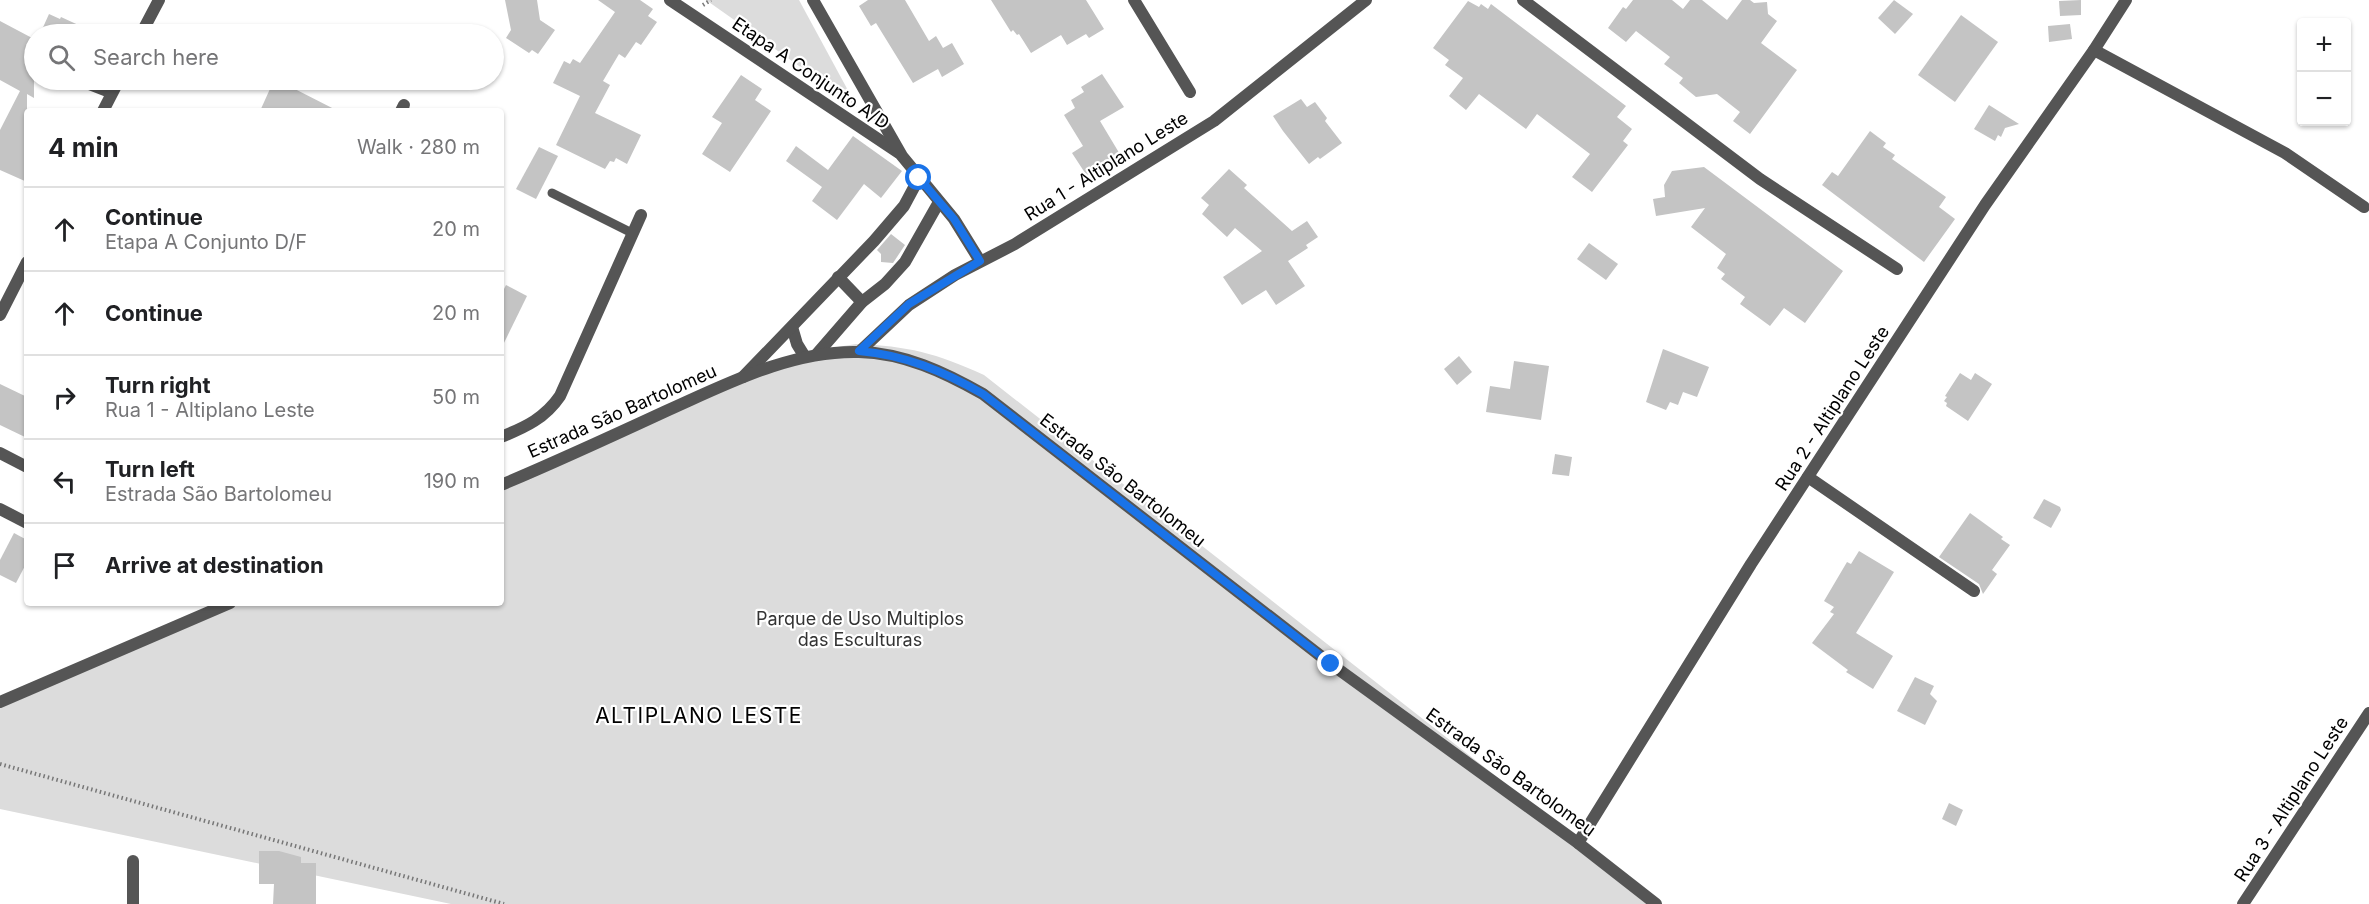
<!DOCTYPE html>
<html lang="en">
<head>
<meta charset="utf-8">
<style>
  :root { --surface:#fff; --page:#f6f6f6; --text:#202124; --muted:#757577; --line:#e0e0e0 }
  body { margin:0; font-family:Inter,sans-serif; background:var(--page); color:var(--text) }
  .controls { position:absolute; right:18px; top:18px; display:grid; overflow:hidden; border-radius:6px; box-shadow:0 2px 4px #0004 }
  .controls button { width:54px; height:54px; display:grid; place-items:center; padding:0; border:0; border-bottom:2px solid var(--line); background:var(--surface); color:var(--text); font:30px sans-serif }
  .stop { position:absolute; width:18px; height:18px; margin:-14px; border:4px solid #1a73e8; border-radius:50%; background:#fff }
  .stop.end { background:#1a73e8; border-color:#fff; box-shadow:0 2px 6px #0008 }
  .list { margin:0; padding:0; list-style:none }
  h2 { display:flex; justify-content:space-between; align-items:center; height:78px; margin:0; padding:0 24px; font-size:26px }
  h2 small { font-size:20px; font-weight:400; color:var(--muted) }
  .list li { display:grid; grid-template-columns:39px 1fr auto; gap:18px; align-items:center; box-sizing:border-box; height:84px; padding:0 24px; border-top:2px solid var(--line) }
  .list b { display:block; font-size:22px; white-space:nowrap }
  .list p { margin:0; font-size:20px; white-space:nowrap; color:var(--muted) }
  .list em { font-size:20px; font-style:normal; color:var(--muted) }
  .icon { flex:none; width:33px; height:33px; fill:none; stroke:currentColor; stroke-width:2; stroke-linecap:round; stroke-linejoin:round }
  .map { position:relative; flex:none; width:2369px; height:904px; overflow:hidden }
  .search { position:absolute; background:var(--surface); box-shadow:0 2px 4px #0004; left:24px; top:24px; width:480px; height:66px; display:flex; align-items:center; gap:15px; box-sizing:border-box; padding:0 21px; border-radius:33px; color:var(--muted); font-size:22px }
  .panel { position:absolute; background:var(--surface); box-shadow:0 2px 4px #0004; left:24px; top:108px; width:480px; height:498px; border-radius:6px }
  .map>svg:first-child { display:block }
</style>
</head>
<body>
<div class="map">
<svg width="2369" height="904" viewBox="0 0 2369 904">
  <rect width="100%" height="100%" fill="#fff"/>
  <g fill="#dcdcdc">
    <polygon points="706,0 799,0 857,107"/>
    <path d="M856 344C908 346 936 353 984 375L1659 904H451L0 809V699L222 603H501V482L800 353Z"/>
  </g>
  <g fill="#c4c4c4">
    <polygon points="505,0 537,0 540,20 555,30 538,54 532,50 529,53 506,38 511,30"/>
    <polygon points="598,0 640,0 653,9 648,16 657,22 641,45 636,42 625,58 619,54 603,81 610,85 595,113 641,135 627,164 616,158 614,162 610,161 605,169 556,145 580,96 553,83 564,61 570,64 573,59 580,63 615,12"/>
    <polygon points="868,0 905,0 929,41 936,36 943,48 952,43 964,64 942,77 938,69 913,83 876,23 871,26 859,6"/>
    <polygon points="991,0 1086,0 1104,29 1089,38 1086,34 1067,45 1061,35 1031,53 1019,34 1017,35 1013,30 1011,32"/>
    <polygon points="1633,0 1672,0 1683,9 1690,0 1702,0 1727,20 1742,0 1750,0 1754,3 1767,2 1768,14 1777,21 1761,43 1797,70 1750,134 1733,121 1740,112 1717,94 1696,97 1679,83 1683,78 1664,64 1670,57 1649,41 1636,31 1626,42 1608,28 1623,7 1626,9"/>
    <polygon points="1894,0 1913,14 1895,34 1878,18"/>
    <polygon points="2081,0 2081,15 2060,16 2059,1"/>
    <polygon points="1468,1 1479,7 1481,4 1488,9 1491,4 1626,106 1617,117 1632,129 1623,141 1628,145 1592,192 1572,177 1590,154 1537,114 1526,129 1479,94 1466,110 1449,96 1463,78 1445,65 1449,60 1433,48"/>
    <polygon points="49,14 60,19 61,17 98,34 40,34"/>
    <polygon points="1961,15 1998,42 1955,102 1918,75"/>
    <polygon points="0,21 34,39 34,98 27,94 27,182 0,170 0,130 20,91 0,80"/>
    <polygon points="2070,24 2072,39 2049,42 2048,26"/>
    <polygon points="1102,74 1124,107 1100,121 1121,156 1087,176 1072,153 1083,146 1064,115 1075,108 1071,100 1084,92 1081,87"/>
    <polygon points="741,75 762,89 755,100 771,111 730,172 702,154 722,123 712,117"/>
    <polygon points="274,80 288,87 289,86 338,111 260,111"/>
    <polygon points="1301,99 1307,107 1315,102 1327,118 1325,121 1342,143 1320,159 1318,157 1309,164 1283,131 1273,116"/>
    <polygon points="1989,105 2019,124 2005,128 2001,137 1998,135 1995,141 1974,129"/>
    <polygon points="1870,131 1886,143 1883,147 1895,155 1892,159 1946,197 1939,207 1955,219 1924,262 1822,185 1832,172 1838,176"/>
    <polygon points="853,136 902,171 881,198 864,184 837,220 812,201 822,187 786,161 796,146 828,170"/>
    <polygon points="539,147 558,156 536,199 516,189"/>
    <polygon points="1704,167 1843,271 1805,323 1784,308 1770,326 1740,304 1745,297 1721,279 1725,274 1717,268 1726,254 1691,227 1705,208 1656,216 1653,199 1665,197 1664,185 1672,171"/>
    <polygon points="1229,169 1247,185 1244,188 1292,231 1307,221 1318,237 1306,245 1308,248 1288,261 1305,286 1276,305 1266,290 1242,305 1223,277 1262,251 1235,228 1227,237 1202,214 1209,205 1201,198"/>
    <polygon points="891,234 905,245 893,263 881,262 881,254 877,250"/>
    <polygon points="1589,243 1618,264 1606,280 1577,259"/>
    <polygon points="506,285 527,296 501,349 501,295"/>
    <polygon points="1663,349 1709,367 1697,397 1683,392 1678,405 1670,402 1666,410 1646,402"/>
    <polygon points="1459,356 1472,372 1457,385 1444,369"/>
    <polygon points="1514,361 1549,366 1541,420 1486,412 1490,386 1510,389"/>
    <polygon points="1960,373 1971,380 1975,373 1992,384 1968,421 1946,406 1947,403 1944,401 1947,397 1945,396"/>
    <polygon points="0,384 27,397 27,438 0,425"/>
    <polygon points="1555,454 1572,457 1569,476 1552,474"/>
    <polygon points="2044,499 2060,507 2061,510 2051,528 2033,518"/>
    <polygon points="1970,513 2003,537 2001,539 2010,545 1992,570 1997,574 1983,594 1979,584 1939,557"/>
    <polygon points="14,533 27,540 27,562 16,583 0,575 0,560"/>
    <polygon points="1859,551 1894,572 1856,633 1893,656 1873,689 1846,672 1848,670 1812,643 1834,614 1830,612 1834,607 1824,601 1847,562 1851,564"/>
    <polygon points="1915,677 1934,686 1930,694 1937,701 1925,725 1897,711"/>
    <polygon points="1949,803 1963,810 1956,826 1942,819"/>
    <polygon points="259,851 279,851 301,857 301,863 316,863 316,904 273,904 274,884 259,884"/>
  </g>
  <g fill="none" stroke-linecap="round" stroke-linejoin="round">
    <g stroke="#777" stroke-width="4" stroke-dasharray="1.5 3" stroke-linecap="butt">
      <polyline points="703,5 711,0"/>
      <polyline points="0,764 504,904"/>
    </g>
    <g stroke="#555" stroke-width="9">
      <polyline points="75,80 111,94"/>
      <polyline points="552,193 632,233"/>
    </g>
    <g stroke="#555" stroke-width="12">
      <polyline points="670,0 899,153"/>
      <polyline points="813,0 902,156 954,219 980,261"/>
      <polyline points="1134,0 1190,92"/>
      <polyline points="1523,0 1760,179 1897,269"/>
      <polyline points="141,34 159,0"/>
      <polyline points="2094,50 2285,153 2364,207"/>
      <polyline points="103,111 119,80"/>
      <polyline points="401,111 404,105"/>
      <polyline points="838,277 862,302"/>
      <polyline points="0,315 27,262"/>
      <polyline points="792,327 797,344 805,357"/>
      <polyline points="859,352 909,305 955,275 1015,244 1214,121 1366,0"/>
      <polyline points="816,355 862,302 885,284 905,262 939,202"/>
      <polyline points="743,377 874,241 904,206 919,178"/>
      <path d="M501 437C526 427 545 418 560 396L641 215"/>
      <polyline points="0,453 27,467"/>
      <polyline points="1808,477 1974,591"/>
      <polyline points="0,509 27,523"/>
      <polyline points="1578,843 1751,564 1985,205 2094,50 2126,0"/>
      <polyline points="133,861 133,904"/>
      <polyline points="2243,904 2369,713"/>
    </g>
    <g stroke="#555" stroke-width="12">
      <path d="M501 485C556 462 610 437 664 412 725 385 790 350 859 352 904 353 944 372 983 394L1331 664 1578 843 1656 904"/>
      <polyline points="0,702 230,603"/>
    </g>
  </g>
  <g fill="none" stroke-linecap="round" stroke-linejoin="round">
    <path stroke="#1a73e8" stroke-width="8" d="M919 178 954 219 980 261 909 304 859 351C905 355 943 371 983 394L1331 664"/>
  </g>
  <g text-anchor="middle" dominant-baseline="central" stroke-width="4.5" stroke-linejoin="round" paint-order="stroke">
    <g font-size="18" fill="#000" stroke="#fff">
      <text transform="translate(811 73) rotate(34)">Etapa A Conjunto A/D</text>
      <text transform="translate(1106 166) rotate(-32)">Rua 1 - Altiplano Leste</text>
      <text transform="translate(1832 408) rotate(-57)">Rua 2 - Altiplano Leste</text>
      <text transform="translate(622 411) rotate(-24)">Estrada São Bartolomeu</text>
      <text transform="translate(1123 480) rotate(38)">Estrada São Bartolomeu</text>
      <text transform="translate(1511 772) rotate(36)">Estrada São Bartolomeu</text>
      <text transform="translate(2291 799) rotate(-57)">Rua 3 - Altiplano Leste</text>
    </g>
    <g font-size="18" fill="#333" stroke="#fff">
      <text x="860" y="618">Parque de Uso Multiplos<tspan x="860" dy="21">das Esculturas</tspan></text>
    </g>
    <g font-size="21" letter-spacing="1.5" fill="#000" stroke="#fff">
      <text x="699" y="715">ALTIPLANO LESTE</text>
    </g>
  </g>
</svg>
<div class="controls">
<button>+</button>
<button>−</button>
</div>
<div class="stop" style="left:919px;top:178px"></div>
<div class="stop end" style="left:1331px;top:664px"></div>
<div class="search"><svg class="icon" aria-label="search" viewBox="0 0 24 24"><circle cx="10" cy="10" r="6"/><path d="M15 15l6 6"/></svg>Search here</div>
<section class="panel">
<h2>4 min<small>Walk · 280 m</small></h2>
<ul class="list">
<li><svg class="icon" aria-label="ahead" viewBox="0 0 24 24"><path d="M12 20V5M6 11l6-6 6 6"/></svg><div><b>Continue</b><p>Etapa A Conjunto D/F</p></div><em>20 m</em></li>
<li><svg class="icon" aria-label="ahead" viewBox="0 0 24 24"><path d="M12 20V5M6 11l6-6 6 6"/></svg><div><b>Continue</b></div><em>20 m</em></li>
<li><svg class="icon" aria-label="right" viewBox="0 0 24 24"><path d="M7 20v-9h11M14 6l5 5-5 5"/></svg><div><b>Turn right</b><p>Rua 1 - Altiplano Leste</p></div><em>50 m</em></li>
<li><svg class="icon" aria-label="left" viewBox="0 0 24 24"><path d="M17 20v-9H6M10 6l-5 5 5 5"/></svg><div><b>Turn left</b><p>Estrada São Bartolomeu</p></div><em>190 m</em></li>
<li><svg class="icon" aria-label="arrive" viewBox="0 0 24 24"><path d="M6 21V4h12l-3 4 3 4H6"/></svg><div><b>Arrive at destination</b></div></li>
</ul>
</section>
</div>
</body>
</html>
